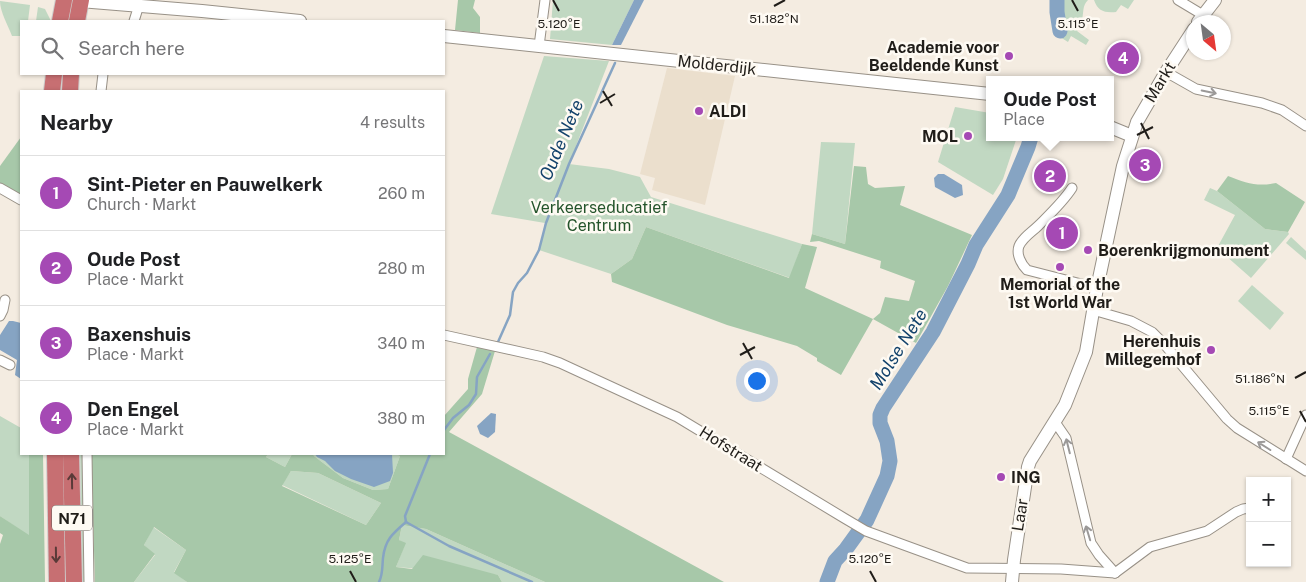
<!DOCTYPE html>
<html lang="en">
<head>
<meta charset="utf-8">
<style>
  :root { --surface:#fff; --page:#f6f6f6; --text:#202124; --muted:#757577; --line:#e0e0e0; --accent:#a549b4 }
  body { margin:0; font-family:"Public Sans",sans-serif; background:var(--page); color:var(--text) }
  .controls { position:absolute; right:15px; bottom:15px; display:grid; overflow:hidden; border-radius:0px; box-shadow:0 1px 4px #0004 }
  .controls button { width:45px; height:45px; display:grid; place-items:center; padding:0; border:0; border-bottom:1px solid var(--line); background:var(--surface); color:var(--text); font:25px sans-serif }
  .compass { position:absolute; left:1186px; top:15px; width:45px; height:45px; border-radius:50%; background:var(--surface); box-shadow:0 1px 4px #0004; rotate:151deg }
  .you { position:absolute; left:756px; top:380px; width:18px; height:18px; margin:-12px; border:4px solid #fff; border-radius:50%; background:#1a73e8; box-shadow:0 0 0 8px #1a73e833 }
  .badge { display:grid; place-items:center; width:32px; height:32px; border-radius:50%; background:var(--accent); color:#fff; font-size:16px; font-weight:700 }
  .pin { position:absolute; translate:-50% -50%; border:2px solid #fff; box-shadow:0 1px 5px #0006 }
  .popup { position:absolute; left:986px; top:76px; width:128px; height:65px; box-sizing:border-box; display:grid; place-content:center; border-radius:0px; background:var(--surface); filter:drop-shadow(0 1px 4px #0005); font-size:16px; white-space:nowrap; color:var(--muted) }
  .popup b { font-size:19px; color:var(--text) }
  .popup::after { content:''; position:absolute; left:50%; top:100%; margin-left:-10px; border:10px solid transparent; border-top-color:var(--surface) }
  .list { margin:0; padding:0; list-style:none }
  h2 { display:flex; justify-content:space-between; align-items:center; height:65px; margin:0; padding:0 20px; font-size:21px }
  h2 small { font-size:16px; font-weight:400; color:var(--muted) }
  .list li { display:grid; grid-template-columns:32px 1fr auto; gap:15px; align-items:center; box-sizing:border-box; height:75px; padding:0 20px; border-top:1px solid var(--line) }
  .list b { display:block; font-size:19px; white-space:nowrap }
  .list p { margin:0; font-size:16px; white-space:nowrap; color:var(--muted) }
  .list em { font-size:16px; font-style:normal; color:var(--muted) }
  .icon { flex:none; width:28px; height:28px; fill:none; stroke:currentColor; stroke-width:2; stroke-linecap:round; stroke-linejoin:round }
  .map { position:relative; flex:none; width:1306px; height:582px; overflow:hidden }
  .search { position:absolute; background:var(--surface); box-shadow:0 1px 4px #0004; left:20px; top:20px; width:425px; height:55px; display:flex; align-items:center; gap:12px; box-sizing:border-box; padding:0 18px; border-radius:0px; color:var(--muted); font-size:19px }
  .panel { position:absolute; background:var(--surface); box-shadow:0 1px 4px #0004; left:20px; top:90px; width:425px; height:365px; border-radius:0px }
  .map>svg:first-child { display:block }
</style>
</head>
<body>
<div class="map">
<svg width="1306" height="582" viewBox="0 0 1306 582">
  <rect width="100%" height="100%" fill="#f4ece1"/>
  <polygon fill="#ebdfcd" points="667,68 735,76 705,205 652,190 655,178 640,174"/>
  <g fill="#c1d8c2">
    <polygon points="553,0 634,0 612,45 550,39"/>
    <path d="M1060 0H1088C1082 6 1084 12 1082 20 1081 24 1079 27 1077 31L1089 40 1086 45 1071 36 1068 42 1060 37C1063 25 1059 13 1060 0Z"/>
    <path d="M1094 0H1134L1128 9 1121 5 1116 12C1104 13 1098 11 1094 0Z"/>
    <path d="M0 1 30 5 28 21H21V36H12C8 25 0 12 0 1Z"/>
    <polygon points="38,7 45,9 51,21 36,21"/>
    <polygon points="544,56 609,61 569,164 609,169 640,177 651,197 802,244 790,278 646,227 632,259 611,274 539,250 545,223 491,214"/>
    <polygon points="955,107 990,113 990,137 1017,137 1003,179 993,195 938,162"/>
    <polygon points="821,142 855,143 845,244 812,234"/>
    <polygon points="1210,188 1217,191 1265,229 1288,232 1289,234 1251,278 1217,248 1235,215 1204,200"/>
    <polygon points="1291,237 1306,251 1306,260 1286,243"/>
    <polygon points="1252,285 1284,313 1270,330 1238,301"/>
    <polygon points="0,416 21,428 21,454 29,454 29,536 0,516"/>
    <polygon points="80,454 85,454 86,582 82,582"/>
    <polygon points="268,454 292,454 285,467 266,457"/>
    <polygon points="313,454 393,454 400,456 388,489 373,490 343,478 314,456"/>
    <polygon points="291,471 318,473 381,503 366,525 282,485"/>
    <polygon points="402,525 426,529 545,582 502,582 498,575 396,567 405,544 399,540"/>
    <polygon points="153,527 186,550 174,572 187,582 134,582 155,555 144,545"/>
  </g>
  <g fill="#a7c8a9" fill-rule="evenodd">
    <polygon points="458,0 475,0 473,8 480,17 480,33 455,30"/>
    <polygon points="21,137 21,194 20,195 0,184 0,166"/>
    <polygon points="854,166 866,167 868,184 875,188 905,186 900,205 972,235 948,286 916,343 873,319 841,375 817,361 817,358 797,346 727,325 612,282 611,274 632,259 646,227 789,278 802,244 817,247 805,288 873,319 880,313 885,297 909,301 915,281 880,268 881,261 819,241 810,242 812,234 845,244"/>
    <path d="M1228 176C1246 183 1257 187 1276 183L1305 202 1288 232 1265 229 1217 191Z"/>
    <path d="M477 347 495 351 482 394 449 432 724 582H545L426 529 402 525 399 540 406 543 396 567 412 569 423 555 498 575 502 582H187L174 573 186 550 154 527 144 545 155 554 134 582H95L91 454H268L266 457 285 467 292 454H313L314 456 343 478 373 490 388 489 400 456 393 454H444V416L468 389V379ZM291 471 318 473 381 503 366 525 282 486Z"/>
    <polygon points="29,454 43,454 45,582 0,582 0,544 3,535 0,533 0,516 29,535"/>
  </g>
  <g fill="#86a4c3">
    <polygon points="634,0 644,0 621,45 612,45"/>
    <polygon points="938,174 944,174 962,185 963,195 955,198 935,187 934,178"/>
    <polygon points="9,321 13,321 21,323 21,379 15,375 17,360 0,350 0,335"/>
    <polygon points="491,413 496,414 495,432 488,438 480,434 477,426"/>
    <polygon points="315,454 392,454 393,473 390,481 374,487 351,479 335,471 325,461 317,457"/>
  </g>
  <g fill="none" stroke-linecap="round" stroke-linejoin="round">
    <g stroke="#86a4c3" stroke-width="2.5">
      <polyline points="498,342 510,315 513,292 518,283 527,273 539,250 546,223 569,164 615,63"/>
      <polyline points="444,430 453,418 469,405 476,394 477,377 490,354"/>
      <polyline points="406,522 449,546 532,582"/>
      <polyline points="406,522 405,516 430,454"/>
      <path d="M379 582C383 574 382 568 383 558 385 540 392 534 406 522"/>
    </g>
    <g stroke="#86a4c3" stroke-width="15">
      <polyline points="1057,0 1057,12 1060,31"/>
      <polyline points="827,582 835,561 846,549 867,520 887,476 890,461 887,441 880,423 880,415 883,408 933,332 968,264 976,245 1008,195 1028,147 1031,137"/>
    </g>
    <defs>
      <g id="street">
        <polyline points="1178,0 1203,15"/>
        <polyline points="134,21 139,5"/>
        <polyline points="539,46 545,0"/>
        <polyline points="1166,72 1196,89 1262,103 1282,110 1306,126"/>
        <polyline points="101,91 103,74"/>
        <polyline points="0,188 21,200"/>
        <path d="M1072 188C1063 202 1050 214 1038 226 1032 232 1023 237 1019 246 1016 254 1021 264 1027 270L1097 288"/>
        <polyline points="1093,310 1131,321 1152,332 1165,345 1227,419 1237,428 1306,471"/>
        <polyline points="0,316 3,310 5,300"/>
        <polyline points="444,335 543,357 560,363 677,417 844,518 866,531 904,545 967,568 1061,569 1115,573"/>
        <polyline points="0,360 10,365"/>
        <polyline points="1055,422 1066,438 1091,543 1099,555 1115,573"/>
        <polyline points="87,454 89,582"/>
        <polyline points="1286,459 1306,415"/>
        <polyline points="1115,573 1150,547 1207,531 1236,512 1243,509 1250,508"/>
      </g>
      <g id="secondary">
        <polyline points="80,1 202,11 300,21"/>
        <polyline points="1198,22 1215,0"/>
        <polyline points="444,36 990,94"/>
        <polyline points="1110,127 1132,136"/>
        <polyline points="1012,582 1014,560 1028,467 1030,461 1065,405 1086,352 1097,288 1123,166 1137,122 1166,72 1194,29"/>
      </g>
      <g id="highway">
        <polyline points="60,21 64,0"/>
        <polyline points="77,21 81,0"/>
        <polyline points="52,91 54,74"/>
        <polyline points="70,91 71,74"/>
        <polyline points="55,454 57,582"/>
        <polyline points="71,454 74,582"/>
      </g>
    </defs>
    <use href="#street" stroke="#989187" stroke-width="11"/>
    <use href="#secondary" stroke="#989187" stroke-width="14"/>
    <use href="#highway" stroke="#cecdcc" stroke-width="18"/>
    <use href="#street" stroke="#fff" stroke-width="9"/>
    <use href="#secondary" stroke="#fff" stroke-width="12"/>
    <use href="#highway" stroke="#c76f72" stroke-width="16"/>
  </g>
  <defs><path id="oneway-shaft" d="M-6 0H5M1.5-3L5.5 0L1.5 3" fill="none" stroke-width="1.6" stroke-linecap="round" stroke-linejoin="round" transform="scale(1.25)"/></defs>
  <g stroke="#9b9998">
    <use href="#oneway-shaft" transform="translate(1209 92) rotate(12)"/>
    <use href="#oneway-shaft" transform="translate(1068 446) rotate(-104)"/>
    <use href="#oneway-shaft" transform="translate(1264 446) rotate(-148)"/>
    <use href="#oneway-shaft" transform="translate(1088 533) rotate(-107)"/>
  </g>
  <g stroke="#5a3a38">
    <use href="#oneway-shaft" transform="translate(72 481) rotate(-91)"/>
    <use href="#oneway-shaft" transform="translate(56 555) rotate(89)"/>
  </g>
  <path fill="none" stroke="#201d19" stroke-width="2" d="M553 0 559 11M1072 0 1078 11M774 6 785 0M603 91 612 106M600 103 615 94M1141 123 1149 139M1137 135 1153 127M743 343 752 359M740 355 755 347M1295 378 1306 372M1300 411 1306 422M350 571 356 582M870 571 876 582"/>
  <g fill="#a549b4" stroke="#fefaf3" stroke-width="2">
    <circle cx="1009" cy="56" r="5"/>
    <circle cx="699" cy="111" r="5"/>
    <circle cx="968" cy="136" r="5"/>
    <circle cx="1088" cy="250" r="5"/>
    <circle cx="1060" cy="267" r="5"/>
    <circle cx="1211" cy="350" r="5"/>
    <circle cx="1001" cy="477" r="5"/>
  </g>
  <g text-anchor="middle" dominant-baseline="central" stroke-width="5" stroke-linejoin="round" paint-order="stroke">
    <rect fill="#fefaf3" stroke="#635f5a" stroke-width="1" x="52" y="505.5" width="40" height="25" rx="4"/>
    <g font-size="15" font-weight="bold" fill="#201d19">
      <text x="72" y="518">N71</text>
    </g>
    <g font-size="16" font-weight="bold" fill="#201d19" stroke="#fefaf3" text-anchor="end">
      <text x="999" y="47">Academie voor<tspan x="999" dy="18">Beeldende Kunst</tspan></text>
      <text x="709" y="111" text-anchor="start">ALDI</text>
      <text x="958" y="136">MOL</text>
      <text x="1098" y="250" text-anchor="start">Boerenkrijgmonument</text>
      <text x="1060" y="284" text-anchor="middle">Memorial of the<tspan x="1060" dy="18">1st World War</tspan></text>
      <text x="1201" y="341">Herenhuis<tspan x="1201" dy="18">Millegemhof</tspan></text>
      <text x="1011" y="477" text-anchor="start">ING</text>
    </g>
    <g font-size="16" fill="#201d19" stroke="#fefaf3">
      <text transform="translate(717 65) rotate(6)">Molderdijk</text>
      <text transform="translate(1160 82) rotate(-59)">Markt</text>
      <text transform="translate(731 449) rotate(32)">Hofstraat</text>
      <text transform="translate(1020 515) rotate(-81)">Laar</text>
    </g>
    <g font-size="16" fill="#24542b" stroke="#fefaf3">
      <text x="599" y="207">Verkeerseducatief<tspan x="599" dy="18">Centrum</tspan></text>
    </g>
    <g font-size="18" font-style="italic" fill="#14436c" stroke="#fefaf3">
      <text transform="translate(561 140) rotate(-67)">Oude Nete</text>
      <text transform="translate(898 349) rotate(-58)">Molse Nete</text>
    </g>
  </g>
  <g font-size="12" text-anchor="middle" fill="#201d19" stroke="#fefaf3" stroke-width="5" stroke-linejoin="round" paint-order="stroke">
    <text x="774" y="23">51.182°N</text>
    <text x="559" y="28">5.120°E</text>
    <text x="1078" y="28">5.115°E</text>
    <text x="1260" y="383">51.186°N</text>
    <text x="1269" y="415">5.115°E</text>
    <text x="350" y="563">5.125°E</text>
    <text x="870" y="563">5.120°E</text>
  </g>
</svg>
<div class="controls">
<button>+</button>
<button>−</button>
</div>
<svg class="compass" viewBox="-18 -18 36 36"><path d="M0-13l5 13h-10z" fill="#e53935"/><path d="M0 13l5-13h-10z" fill="#757577"/></svg>
<div class="you"></div>
<div class="pin badge" style="left:1062px;top:233px">1</div>
<div class="pin badge" style="left:1050px;top:176px">2</div>
<div class="popup"><b>Oude Post</b>Place</div>
<div class="pin badge" style="left:1145px;top:165px">3</div>
<div class="pin badge" style="left:1123px;top:58px">4</div>
<div class="search"><svg class="icon" aria-label="search" viewBox="0 0 24 24"><circle cx="10" cy="10" r="6"/><path d="M15 15l6 6"/></svg>Search here</div>
<section class="panel">
<h2>Nearby<small>4 results</small></h2>
<ul class="list">
<li><span class="badge">1</span><div><b>Sint-Pieter en Pauwelkerk</b><p>Church · Markt</p></div><em>260 m</em></li>
<li><span class="badge">2</span><div><b>Oude Post</b><p>Place · Markt</p></div><em>280 m</em></li>
<li><span class="badge">3</span><div><b>Baxenshuis</b><p>Place · Markt</p></div><em>340 m</em></li>
<li><span class="badge">4</span><div><b>Den Engel</b><p>Place · Markt</p></div><em>380 m</em></li>
</ul>
</section>
</div>
</body>
</html>
